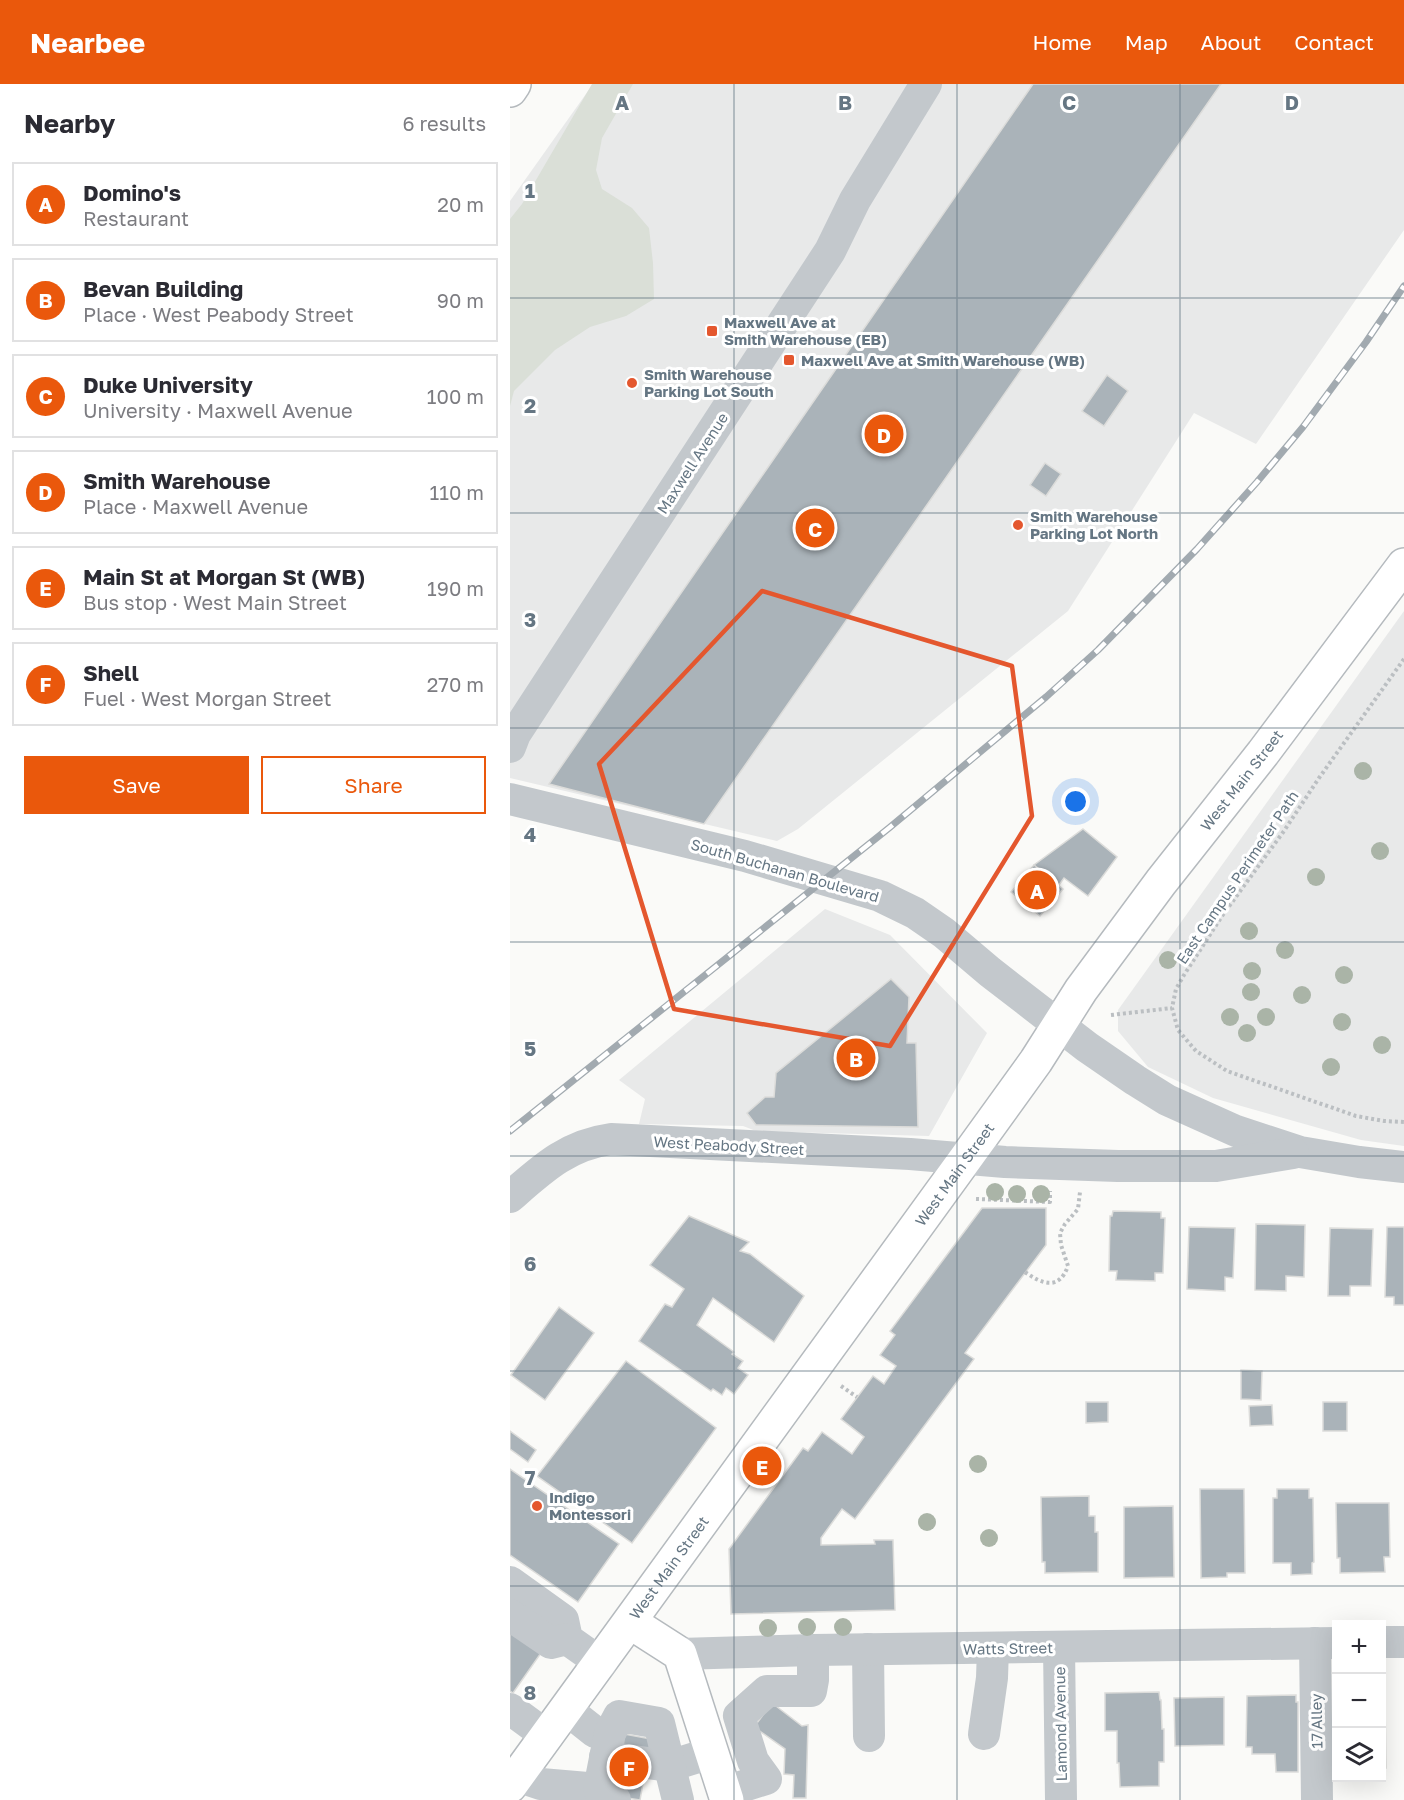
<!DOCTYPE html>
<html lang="en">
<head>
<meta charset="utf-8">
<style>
  :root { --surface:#fff; --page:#f2f2f3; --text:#2b2b33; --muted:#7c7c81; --line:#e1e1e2; --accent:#ea580c }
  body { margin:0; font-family:"Golos Text",sans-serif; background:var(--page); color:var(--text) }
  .controls { position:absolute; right:18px; bottom:18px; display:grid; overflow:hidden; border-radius:0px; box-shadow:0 6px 24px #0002 }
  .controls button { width:54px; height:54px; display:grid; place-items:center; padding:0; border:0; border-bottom:2px solid var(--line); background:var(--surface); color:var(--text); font:30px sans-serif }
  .you { position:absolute; left:566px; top:718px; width:21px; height:21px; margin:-15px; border:4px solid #fff; border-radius:50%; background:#1a73e8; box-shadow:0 0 0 9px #1a73e833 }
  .badge { display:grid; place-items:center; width:39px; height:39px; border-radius:50%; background:var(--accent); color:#fff; font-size:20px; font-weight:700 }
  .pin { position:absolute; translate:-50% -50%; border:3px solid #fff; box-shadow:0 2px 6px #0006 }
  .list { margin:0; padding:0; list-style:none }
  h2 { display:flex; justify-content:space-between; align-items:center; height:78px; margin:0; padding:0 24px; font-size:26px }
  h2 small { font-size:20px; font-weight:400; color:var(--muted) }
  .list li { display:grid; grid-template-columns:39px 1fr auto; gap:18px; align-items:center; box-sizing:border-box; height:84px; margin:0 12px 12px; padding:0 12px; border:2px solid var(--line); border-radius:0px }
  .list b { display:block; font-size:22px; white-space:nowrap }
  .list p { margin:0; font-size:20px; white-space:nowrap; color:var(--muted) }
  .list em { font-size:20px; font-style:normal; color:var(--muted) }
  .actions { display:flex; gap:12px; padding:18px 24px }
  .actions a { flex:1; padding:14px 0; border:2px solid var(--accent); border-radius:0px; text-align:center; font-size:21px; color:var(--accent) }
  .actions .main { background:var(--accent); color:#fff }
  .icon { flex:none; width:33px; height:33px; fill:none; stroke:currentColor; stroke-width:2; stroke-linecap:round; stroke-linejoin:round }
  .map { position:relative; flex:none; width:894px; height:1716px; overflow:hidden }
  header { display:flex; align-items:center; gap:36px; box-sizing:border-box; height:84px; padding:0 30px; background:var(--accent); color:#fff }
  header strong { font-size:28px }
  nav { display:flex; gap:33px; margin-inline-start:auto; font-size:21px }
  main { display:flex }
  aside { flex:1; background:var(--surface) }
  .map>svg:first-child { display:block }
</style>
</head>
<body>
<header>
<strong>Nearbee</strong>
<nav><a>Home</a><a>Map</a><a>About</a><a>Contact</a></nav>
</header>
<main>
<aside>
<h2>Nearby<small>6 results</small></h2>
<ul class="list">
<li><span class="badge">A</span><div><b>Domino's</b><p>Restaurant</p></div><em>20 m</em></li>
<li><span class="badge">B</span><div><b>Bevan Building</b><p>Place · West Peabody Street</p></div><em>90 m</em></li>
<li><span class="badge">C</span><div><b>Duke University</b><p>University · Maxwell Avenue</p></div><em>100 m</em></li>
<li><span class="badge">D</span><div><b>Smith Warehouse</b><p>Place · Maxwell Avenue</p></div><em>110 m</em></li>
<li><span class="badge">E</span><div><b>Main St at Morgan St (WB)</b><p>Bus stop · West Main Street</p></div><em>190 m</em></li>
<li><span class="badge">F</span><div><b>Shell</b><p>Fuel · West Morgan Street</p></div><em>270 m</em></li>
</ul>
<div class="actions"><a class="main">Save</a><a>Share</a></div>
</aside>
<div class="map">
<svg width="894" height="1716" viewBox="0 0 894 1716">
  <rect width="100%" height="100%" fill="#fafaf8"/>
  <g fill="#e8e9e9">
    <polygon points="83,0 894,0 894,146 746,360 684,329 558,527 288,745 267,757 0,694 0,117"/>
    <polygon points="894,527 894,1062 851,1056 703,1014 638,983 608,947 608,926"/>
    <polygon points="315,825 380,851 477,949 419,1052 246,1047 233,1042 129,1040 135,1015 109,996"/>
  </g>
  <polygon fill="#dadfd7" points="82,0 123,0 92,54 86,86 92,105 122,124 139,144 143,179 144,215 116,232 80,243 45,266 4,307 0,322 0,135 12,120"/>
  <g fill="#aab3b9" stroke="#dcdcda" stroke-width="1.5">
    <polygon points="523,0 711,0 194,740 39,700"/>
    <polygon points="597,291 618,307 594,342 572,327"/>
    <polygon points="535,379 551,390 536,412 520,401"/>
    <polygon points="573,745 607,773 578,812 554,794 549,801 524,781"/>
    <polygon points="524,781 553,805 530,832 501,808"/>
    <polygon points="381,895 399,913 397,959 406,959 408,1043 246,1041 237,1029 255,1013 264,1013 266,989"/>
    <polygon points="472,1124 536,1124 536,1161 455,1269 464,1275 345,1435 332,1425 311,1454 311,1461 365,1460 364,1456 383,1456 385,1526 221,1530 219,1465 293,1364 298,1367 312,1348 342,1370 354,1353 331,1335 363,1292 374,1300 386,1282 370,1271 385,1251 380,1247"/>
    <polygon points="603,1127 651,1128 651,1134 655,1134 653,1189 645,1189 645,1197 606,1196 607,1187 599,1187 600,1132 602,1132"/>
    <polygon points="179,1132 239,1158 230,1167 240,1170 294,1212 264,1258 203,1214 187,1241 224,1268 222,1270 233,1277 228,1284 238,1291 224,1310 216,1304 212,1311 203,1305 201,1307 129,1257 155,1220 162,1223 174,1205 140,1181"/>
    <polygon points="746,1140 795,1141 794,1193 776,1192 776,1207 745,1206"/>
    <polygon points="679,1143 725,1144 723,1194 715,1193 715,1207 677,1205"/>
    <polygon points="877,1143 894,1143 894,1221 884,1221 884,1213 875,1213"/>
    <polygon points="820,1144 863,1145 861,1202 840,1202 840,1212 818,1212"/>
    <polygon points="49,1223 84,1249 35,1316 1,1291"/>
    <polygon points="116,1277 206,1344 122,1459 27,1392"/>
    <polygon points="731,1286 752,1287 751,1316 731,1315"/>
    <polygon points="576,1318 598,1318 598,1338 576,1339"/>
    <rect x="813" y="1318" width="24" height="29"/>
    <polygon points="762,1321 763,1341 740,1342 739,1322"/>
    <polygon points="0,1347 26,1366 18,1378 0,1365"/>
    <polygon points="0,1385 109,1460 68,1518 0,1471"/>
    <polygon points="690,1405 734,1405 735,1489 717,1489 717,1493 691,1494"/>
    <polygon points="767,1405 799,1405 799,1414 803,1414 804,1478 802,1479 802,1490 781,1491 781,1479 763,1479 763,1414 767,1414"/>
    <polygon points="579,1412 579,1432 585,1432 585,1448 588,1448 588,1488 535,1489 535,1478 532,1478 531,1413"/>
    <polygon points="826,1419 879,1419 880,1473 874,1473 875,1488 830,1489 830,1474 827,1474"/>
    <polygon points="663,1422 664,1493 614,1494 614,1423"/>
    <polygon points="0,1547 31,1569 3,1609 0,1607"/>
    <polygon points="649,1608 650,1616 651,1616 652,1645 654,1645 654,1678 649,1678 649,1702 610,1703 609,1679 607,1679 607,1647 595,1647 595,1609"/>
    <polygon points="786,1611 786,1618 788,1618 788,1688 766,1688 765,1670 742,1670 742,1663 736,1663 737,1612"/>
    <polygon points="714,1613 714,1661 665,1662 664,1614"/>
    <polygon points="262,1619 292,1642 298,1641 296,1714 283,1714 284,1691 274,1690 275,1665 244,1643"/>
    <polygon points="872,1620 875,1620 876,1684 872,1684"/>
    <polygon points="824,1621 826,1621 826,1685 825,1685"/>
    <polygon points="109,1649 141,1655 130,1716 98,1711"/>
  </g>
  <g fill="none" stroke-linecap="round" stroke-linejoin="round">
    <defs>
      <g id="major">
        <polyline points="120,1538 170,1570 217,1716"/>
        <path id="s1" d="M0 1702 456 1074 526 977 571 906 651 798 753 669 894 481"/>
      </g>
      <polyline id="highway" points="0,6 4,0"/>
    </defs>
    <use href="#major" stroke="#b5babe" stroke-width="36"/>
    <use href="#highway" stroke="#b4b9bd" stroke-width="36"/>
    <g stroke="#bbbfc2" stroke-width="4" stroke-dasharray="3 3" stroke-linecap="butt">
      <polyline points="894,575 809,694 774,747 712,832 674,891 666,905 662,924 668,946 686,967 717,987 846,1032 874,1037 894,1038"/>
      <polyline points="601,931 662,924"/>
      <polyline points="466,1115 540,1118 540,1107"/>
      <path d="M515 1188C532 1200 549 1207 558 1182L551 1161 550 1149 555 1140 568 1125 570 1108"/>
      <polyline points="331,1302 347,1313"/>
    </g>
    <g stroke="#c3c8cc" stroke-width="32">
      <polyline points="0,663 5,650 320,167 345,116 416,0"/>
      <polyline points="0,715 235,772 370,812 405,829 434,849 480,888 577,963 625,996 657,1016 726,1047 790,1068 849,1078 894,1083"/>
      <path d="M0 1113C32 1085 57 1061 101 1055L400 1070 495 1078 608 1082H706L783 1069"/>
      <polyline points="0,1498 53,1536 57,1555 91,1579"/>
      <polyline points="0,1531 41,1559 57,1555"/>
      <polyline points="872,1558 894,1558"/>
      <polyline points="805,1559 807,1716"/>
      <polyline points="549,1563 551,1716"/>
      <polyline points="358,1565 359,1652"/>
      <polyline points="170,1570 303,1566 826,1559"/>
      <polyline points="0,1625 37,1652"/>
      <polyline points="56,1625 85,1648 100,1649"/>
      <polyline points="474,1650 482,1594 483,1564"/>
      <polyline points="95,1673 159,1682 201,1669"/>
      <polyline points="7,1692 31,1700 89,1705 99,1715 105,1716"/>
      <polyline points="89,1705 100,1649 109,1632 149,1639 168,1716"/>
      <polyline points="214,1708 256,1695 243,1677 229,1632 257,1607 301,1607 303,1596 303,1566"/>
    </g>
    <use href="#major" stroke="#fff" stroke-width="33"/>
    <use href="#highway" stroke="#fff" stroke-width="33"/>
    <defs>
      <polyline id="rail" points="0,1047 379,744 536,613 588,566 687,465 747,398 793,343 856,258 894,202"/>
    </defs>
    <use href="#rail" stroke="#a2aab0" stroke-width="7"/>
    <use href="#rail" stroke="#fff" stroke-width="4.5" stroke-dasharray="14" stroke-linecap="butt"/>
  </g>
  <g fill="#aab4a7">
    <circle cx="853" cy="687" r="9"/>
    <circle cx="870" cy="767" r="9"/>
    <circle cx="806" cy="793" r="9"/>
    <circle cx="739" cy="847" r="9"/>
    <circle cx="775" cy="866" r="9"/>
    <circle cx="658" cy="876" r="9"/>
    <circle cx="742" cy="887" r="9"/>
    <circle cx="834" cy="891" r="9"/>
    <circle cx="741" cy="908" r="9"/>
    <circle cx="792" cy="911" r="9"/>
    <circle cx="720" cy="933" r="9"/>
    <circle cx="756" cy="933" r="9"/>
    <circle cx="832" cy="938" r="9"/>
    <circle cx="737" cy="949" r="9"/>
    <circle cx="872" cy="961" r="9"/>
    <circle cx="821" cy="983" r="9"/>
    <circle cx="485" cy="1108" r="9"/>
    <circle cx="507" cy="1110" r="9"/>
    <circle cx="531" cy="1110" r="9"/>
    <circle cx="468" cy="1380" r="9"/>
    <circle cx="417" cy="1438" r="9"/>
    <circle cx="479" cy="1454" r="9"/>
    <circle cx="297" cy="1543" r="9"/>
    <circle cx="333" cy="1543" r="9"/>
    <circle cx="258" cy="1544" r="9"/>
  </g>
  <path fill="none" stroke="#e4572e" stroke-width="4.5" stroke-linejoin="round" d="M252 507 502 582 522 732 380 962 164 925 89 680Z"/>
  <path fill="none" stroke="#657683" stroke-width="1.5" stroke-opacity="0.55" d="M224 0V1716M447 0V1716M670 0V1716M0 214H894M0 429H894M0 644H894M0 858H894M0 1072H894M0 1287H894M0 1502H894"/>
  <g fill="#e4572e" stroke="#fff" stroke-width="2">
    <rect x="196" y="241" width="12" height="12" rx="3"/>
    <rect x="273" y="270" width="12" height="12" rx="3"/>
    <circle cx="122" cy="299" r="6"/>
    <circle cx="508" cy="441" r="6"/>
    <circle cx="27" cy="1422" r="6"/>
  </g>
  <g text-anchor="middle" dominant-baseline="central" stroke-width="6" stroke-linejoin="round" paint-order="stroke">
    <g font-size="15" font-weight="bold" fill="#657683" stroke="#fff" text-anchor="start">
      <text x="214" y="238">Maxwell Ave at<tspan x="214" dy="17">Smith Warehouse (EB)</tspan></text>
      <text x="291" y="276">Maxwell Ave at Smith Warehouse (WB)</text>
      <text x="134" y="290">Smith Warehouse<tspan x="134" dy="17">Parking Lot South</tspan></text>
      <text x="520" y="432">Smith Warehouse<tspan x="520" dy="17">Parking Lot North</tspan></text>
      <text x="39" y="1413">Indigo<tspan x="39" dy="17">Montessori</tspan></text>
    </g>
    <g font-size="15" fill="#657683" stroke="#fff">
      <text transform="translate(182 379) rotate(-57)">Maxwell Avenue</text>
      <text stroke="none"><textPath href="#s1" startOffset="1244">West Main Street</textPath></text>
      <text transform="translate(275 786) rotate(16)">South Buchanan Boulevard</text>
      <text transform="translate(727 793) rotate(-56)">East Campus Perimeter Path</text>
      <text transform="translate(219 1061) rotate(3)">West Peabody Street</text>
      <text stroke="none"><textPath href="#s1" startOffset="756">West Main Street</textPath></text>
      <text stroke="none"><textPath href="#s1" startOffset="270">West Main Street</textPath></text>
      <text transform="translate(498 1564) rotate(-1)">Watts Street</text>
      <text transform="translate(806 1637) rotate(-91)">17 Alley</text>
      <text transform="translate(550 1640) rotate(-91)">Lamond Avenue</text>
    </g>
  </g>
  <g font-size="20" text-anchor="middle" font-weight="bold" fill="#657683" stroke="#fff" stroke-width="6" stroke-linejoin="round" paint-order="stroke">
    <text x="112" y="26">A</text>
    <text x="335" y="26">B</text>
    <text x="559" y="26">C</text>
    <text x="782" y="26">D</text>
    <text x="20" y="114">1</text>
    <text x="20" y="329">2</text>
    <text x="20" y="543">3</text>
    <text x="20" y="758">4</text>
    <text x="20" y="972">5</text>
    <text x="20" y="1187">6</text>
    <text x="20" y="1401">7</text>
    <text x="20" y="1616">8</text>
  </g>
</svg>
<div class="controls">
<button>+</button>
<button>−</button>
<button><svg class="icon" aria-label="layers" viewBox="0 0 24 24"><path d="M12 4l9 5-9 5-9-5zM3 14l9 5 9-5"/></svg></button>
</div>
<div class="you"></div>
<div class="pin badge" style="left:527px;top:806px">A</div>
<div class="pin badge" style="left:346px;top:974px">B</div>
<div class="pin badge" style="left:305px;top:444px">C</div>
<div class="pin badge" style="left:374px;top:350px">D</div>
<div class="pin badge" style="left:252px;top:1382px">E</div>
<div class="pin badge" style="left:119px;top:1683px">F</div>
</div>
</main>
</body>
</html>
